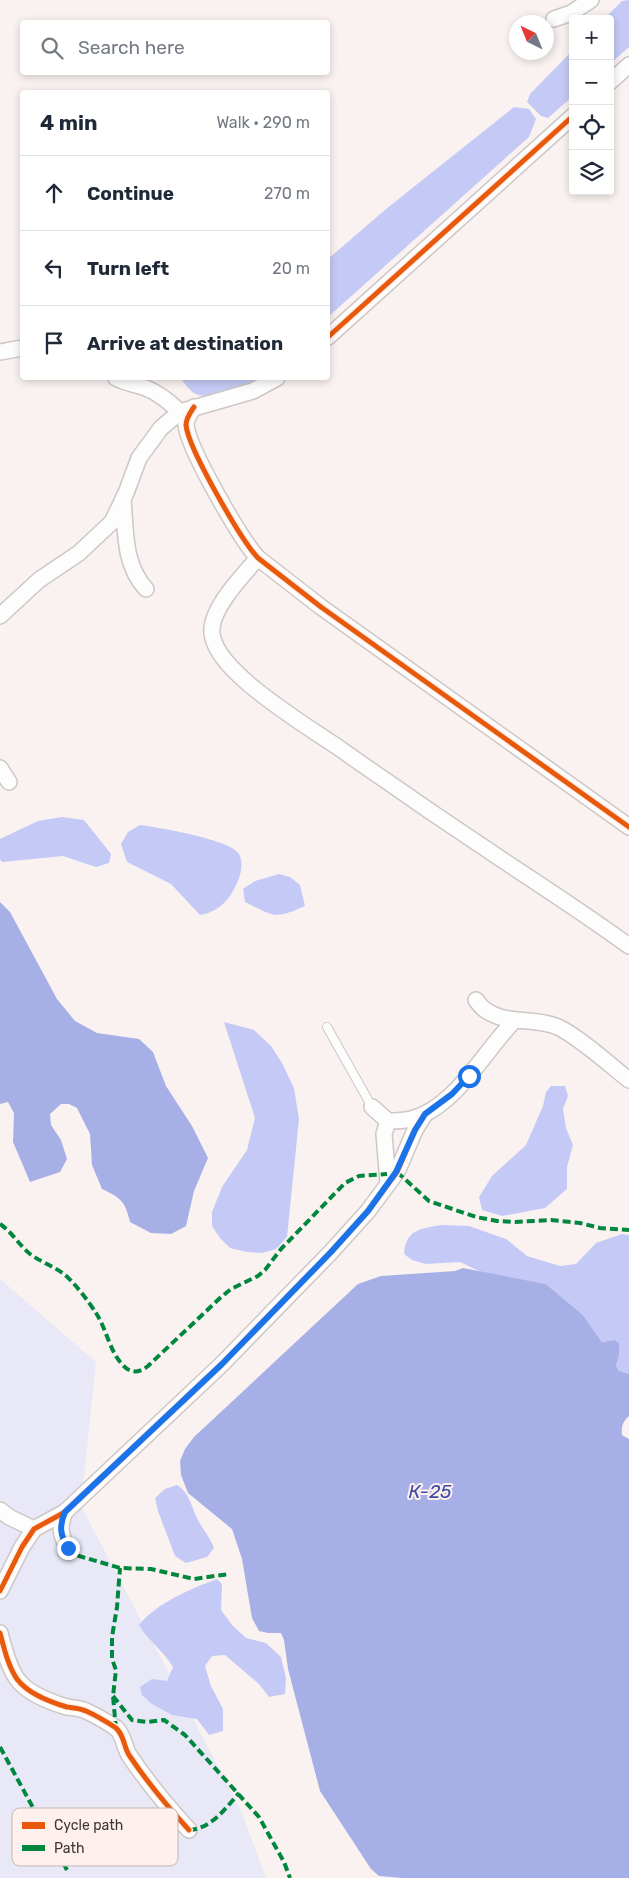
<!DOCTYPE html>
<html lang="en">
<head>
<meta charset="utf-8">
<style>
  :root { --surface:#fff; --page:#f2f2f3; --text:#1f2937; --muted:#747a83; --line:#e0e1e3 }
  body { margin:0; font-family:Rubik,sans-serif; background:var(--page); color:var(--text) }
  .controls { position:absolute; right:15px; top:15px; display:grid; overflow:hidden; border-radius:5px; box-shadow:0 2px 8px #0003 }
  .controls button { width:45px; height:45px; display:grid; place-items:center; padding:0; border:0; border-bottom:1px solid var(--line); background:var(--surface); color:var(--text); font:25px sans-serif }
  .compass { position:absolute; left:509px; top:15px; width:45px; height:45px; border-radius:50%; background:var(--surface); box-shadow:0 2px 8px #0003; rotate:317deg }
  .stop { position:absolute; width:15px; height:15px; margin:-11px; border:4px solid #1a73e8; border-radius:50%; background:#fff }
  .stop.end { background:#1a73e8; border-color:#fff; box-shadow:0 1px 5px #0008 }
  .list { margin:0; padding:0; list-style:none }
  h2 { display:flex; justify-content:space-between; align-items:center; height:65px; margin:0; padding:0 20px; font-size:21px }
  h2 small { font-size:16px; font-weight:400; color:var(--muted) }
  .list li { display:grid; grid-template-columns:32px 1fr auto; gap:15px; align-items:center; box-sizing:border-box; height:75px; padding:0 20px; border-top:1px solid var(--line) }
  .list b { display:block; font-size:19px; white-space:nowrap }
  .list em { font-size:16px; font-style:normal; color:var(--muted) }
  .icon { flex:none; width:28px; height:28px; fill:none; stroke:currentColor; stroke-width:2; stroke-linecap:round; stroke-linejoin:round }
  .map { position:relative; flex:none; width:629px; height:1878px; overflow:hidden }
  .search { position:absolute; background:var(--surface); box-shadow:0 2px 8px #0003; left:20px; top:20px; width:310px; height:55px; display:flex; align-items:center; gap:12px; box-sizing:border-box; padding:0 18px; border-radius:5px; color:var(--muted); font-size:19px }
  .panel { position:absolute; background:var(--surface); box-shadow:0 2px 8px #0003; left:20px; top:90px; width:310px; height:290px; border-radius:5px }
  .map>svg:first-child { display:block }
</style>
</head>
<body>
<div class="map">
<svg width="629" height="1878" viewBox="0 0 629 1878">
  <rect width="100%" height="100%" fill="#faf2f0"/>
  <polygon fill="#e8e8f6" points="0,1279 96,1362 81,1506 240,1808 266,1878 0,1878"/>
  <g fill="#c4caf5">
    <polygon points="629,0 629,47 610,64 610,19 604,19 622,1"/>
    <polygon points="573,50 573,96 548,118 541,116 527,102 530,94"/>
    <polygon points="514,107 529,109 536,119 529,137 328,317 328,259 386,209"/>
    <path d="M180 378H259C242 387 214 403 194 393 189 390 184 382 180 378Z"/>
    <polygon points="62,817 84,820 111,854 109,863 96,867 63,856 2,862 0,859 0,839 38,821"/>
    <path d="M140 825C157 827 232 840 239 854 245 865 239 881 233 891 226 904 214 913 200 915L171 884 127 862 121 844 128 832Z"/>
    <path d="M279 874 290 877 300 885 305 906C274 920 274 916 245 902L243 889 255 881Z"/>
    <polygon points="224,1022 254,1030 271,1046 282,1063 294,1088 299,1119 287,1237 276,1249 262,1253 247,1252 230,1248 220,1238 212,1226 212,1212 222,1187 247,1150 255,1118"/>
    <polygon points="551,1086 565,1086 568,1096 563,1109 566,1128 573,1145 567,1167 567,1189 545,1208 502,1216 482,1210 479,1197 492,1176 526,1145 543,1106 546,1092"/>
    <path d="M441 1225 469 1226 506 1239 527 1256 560 1266 576 1264 596 1243 622 1234 629 1235V1374L619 1371 616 1366 619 1355 614 1340 602 1342 583 1315 546 1284 483 1273 460 1262 426 1264 412 1260 404 1254C406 1229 420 1229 441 1225Z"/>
    <path d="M177 1485C190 1493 191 1507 198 1520 203 1530 210 1537 214 1548L207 1557 186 1563 175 1556 158 1511 155 1498 165 1489Z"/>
    <path d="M217 1579 222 1584 221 1610 232 1625 246 1638 266 1643 281 1657 286 1678 285 1694 269 1697 259 1684 225 1655 212 1656 205 1666 211 1686 223 1709V1731L209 1735 197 1719 172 1715 152 1704 142 1695 140 1687 152 1679 167 1681 173 1667C164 1651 148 1641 139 1625 157 1603 190 1589 217 1579Z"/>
  </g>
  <g fill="#a7b0e6">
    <path d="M0 902 10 912 57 999 75 1021 97 1033 139 1039 153 1052 166 1086 192 1126 208 1158 194 1191 186 1226 171 1234 151 1233 130 1222C125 1201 121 1198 102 1189L92 1165 90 1134 77 1108 69 1104H61L50 1114 51 1125 61 1140 67 1159 60 1172 30 1182 13 1142 14 1113 8 1102 0 1104Z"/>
    <path d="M463 1268 546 1284 583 1315 602 1342 614 1340 619 1343V1355L616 1366 619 1371 629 1374V1416C623 1421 621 1427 622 1435L629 1439V1878H402L379 1876 371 1869 320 1791 288 1669 284 1640 281 1633H268L259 1631 252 1618 242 1559 232 1529 188 1493 181 1475 180 1461 185 1449 194 1437 358 1284 381 1276 455 1271Z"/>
  </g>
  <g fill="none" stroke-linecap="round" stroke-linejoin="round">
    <defs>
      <polyline id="service" points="327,1027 372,1107"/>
      <g id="minor">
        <polyline points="554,19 571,13 591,0"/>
        <polyline points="610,82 629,65"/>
        <polyline points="328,337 573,116"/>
        <polyline points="0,352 22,348"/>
        <path d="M116 378C125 383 134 384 143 387 158 392 169 402 180 412"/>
        <path d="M194 407C190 413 186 418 186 425 188 448 241 540 258 558L321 607 629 827"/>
        <path d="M123 499C126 531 123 564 146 589"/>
        <path d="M258 558C243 575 209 610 212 634 215 654 235 672 250 685 277 708 309 728 339 748 397 789 457 830 516 869 554 894 592 919 629 946"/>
        <polyline points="0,616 39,580 79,553 112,522 126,493 139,458 161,428 180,412 253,391 277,378"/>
        <polyline points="0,768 9,782"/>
        <path d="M476 1000C479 1004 483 1009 487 1011 508 1025 535 1017 558 1027 579 1037 610 1065 629 1080"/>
        <path d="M372 1107 388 1121C395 1121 403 1121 411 1119 455 1108 484 1051 515 1020"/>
        <polyline points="388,1121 384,1134 388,1183"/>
        <polyline points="0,1510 9,1517 34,1529"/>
        <path d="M65 1512C59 1526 60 1535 68 1548"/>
        <polyline points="0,1591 22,1547 34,1529 65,1512 222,1364 331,1252 368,1211 397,1172 415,1130 425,1114"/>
        <path d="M0 1633C4 1648 8 1666 17 1679 28 1694 50 1702 67 1707 73 1708 80 1708 86 1711 95 1715 107 1722 116 1728 124 1735 124 1747 129 1755 147 1782 167 1806 189 1830"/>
      </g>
    </defs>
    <use href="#service" stroke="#cdc7c5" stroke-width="10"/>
    <use href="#minor" stroke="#cdc7c5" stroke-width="18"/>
    <use href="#service" stroke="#fefdfd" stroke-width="8"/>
    <use href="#minor" stroke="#fefdfd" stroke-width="15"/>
    <g stroke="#00873e" stroke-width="4" stroke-dasharray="8 4" stroke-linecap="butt">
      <polyline points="397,1172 429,1201 476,1217 497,1221 515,1222 551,1220 580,1223 600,1228 629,1230"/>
      <path d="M0 1224C12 1232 19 1245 30 1254 41 1262 53 1266 64 1274 74 1282 89 1302 96 1313 106 1328 110 1352 122 1364 130 1374 139 1373 148 1366L220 1298 231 1289 258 1276 265 1270 281 1249 345 1183 359 1176 387 1174"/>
      <polyline points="68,1548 79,1556 120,1568 151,1569 194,1579 229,1574"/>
      <polyline points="113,1696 132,1720 147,1722 164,1720 185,1735 259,1817 284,1862 290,1878"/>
      <polyline points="116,1729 113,1696 116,1670 112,1659 112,1637 117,1607 120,1568"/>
      <polyline points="0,1747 67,1870"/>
      <path d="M189 1830C211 1829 226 1808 239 1793"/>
    </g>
    <defs>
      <g id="cycleway">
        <polyline points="328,337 573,116"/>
        <path d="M194 407C190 413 186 418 186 425 188 448 241 540 258 558L321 607 629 827"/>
        <polyline points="0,1591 22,1547 34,1529 65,1512 222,1364 331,1252 368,1211 397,1172 415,1130 425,1114"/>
        <path d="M0 1633C4 1648 8 1666 17 1679 28 1694 50 1702 67 1707 73 1708 80 1708 86 1711 95 1715 107 1722 116 1728 124 1735 124 1747 129 1755 147 1782 167 1806 189 1830"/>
      </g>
    </defs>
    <use href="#cycleway" stroke="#fef0ec" stroke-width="8"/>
    <use href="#cycleway" stroke="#e8590c" stroke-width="5"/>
  </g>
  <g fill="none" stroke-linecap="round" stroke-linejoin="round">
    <path stroke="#1a73e8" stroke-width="6" d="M68 1548C60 1535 59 1526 65 1512L222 1364 331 1252 368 1211 396 1172 415 1130 425 1114 452 1094 469 1076"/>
  </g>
  <g text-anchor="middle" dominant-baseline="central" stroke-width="4" stroke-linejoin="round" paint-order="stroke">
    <g font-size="19" font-style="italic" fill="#404ba7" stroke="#fef0ec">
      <text x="430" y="1491">К-25</text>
    </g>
  </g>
  <rect x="12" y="1808" width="166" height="58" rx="8" fill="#fef0ec" stroke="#c4b8b4" stroke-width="1"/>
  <rect x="22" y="1822" width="23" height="7" fill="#e8590c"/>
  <rect x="22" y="1845" width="23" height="6" fill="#00873e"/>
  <g font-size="14" fill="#3c3533">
    <text x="54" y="1830">Cycle path</text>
    <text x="54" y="1853">Path</text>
  </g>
</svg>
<div class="controls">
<button>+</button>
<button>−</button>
<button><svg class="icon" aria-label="locate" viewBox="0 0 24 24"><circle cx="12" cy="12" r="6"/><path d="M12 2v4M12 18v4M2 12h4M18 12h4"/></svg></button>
<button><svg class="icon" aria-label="layers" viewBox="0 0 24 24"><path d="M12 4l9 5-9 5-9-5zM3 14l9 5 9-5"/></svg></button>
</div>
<svg class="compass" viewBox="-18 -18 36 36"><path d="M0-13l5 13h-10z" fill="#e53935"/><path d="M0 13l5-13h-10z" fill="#747a83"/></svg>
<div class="stop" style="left:469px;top:1076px"></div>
<div class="stop end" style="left:68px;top:1548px"></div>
<div class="search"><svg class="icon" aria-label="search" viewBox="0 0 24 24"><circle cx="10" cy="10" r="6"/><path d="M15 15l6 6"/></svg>Search here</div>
<section class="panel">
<h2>4 min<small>Walk · 290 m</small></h2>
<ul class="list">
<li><svg class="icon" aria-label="ahead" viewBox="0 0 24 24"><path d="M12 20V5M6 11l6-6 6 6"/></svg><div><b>Continue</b></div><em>270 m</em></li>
<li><svg class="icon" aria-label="left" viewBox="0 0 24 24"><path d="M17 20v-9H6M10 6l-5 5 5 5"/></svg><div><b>Turn left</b></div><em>20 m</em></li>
<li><svg class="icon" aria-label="arrive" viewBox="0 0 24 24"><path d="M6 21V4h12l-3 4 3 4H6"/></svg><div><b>Arrive at destination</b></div></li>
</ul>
</section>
</div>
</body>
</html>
